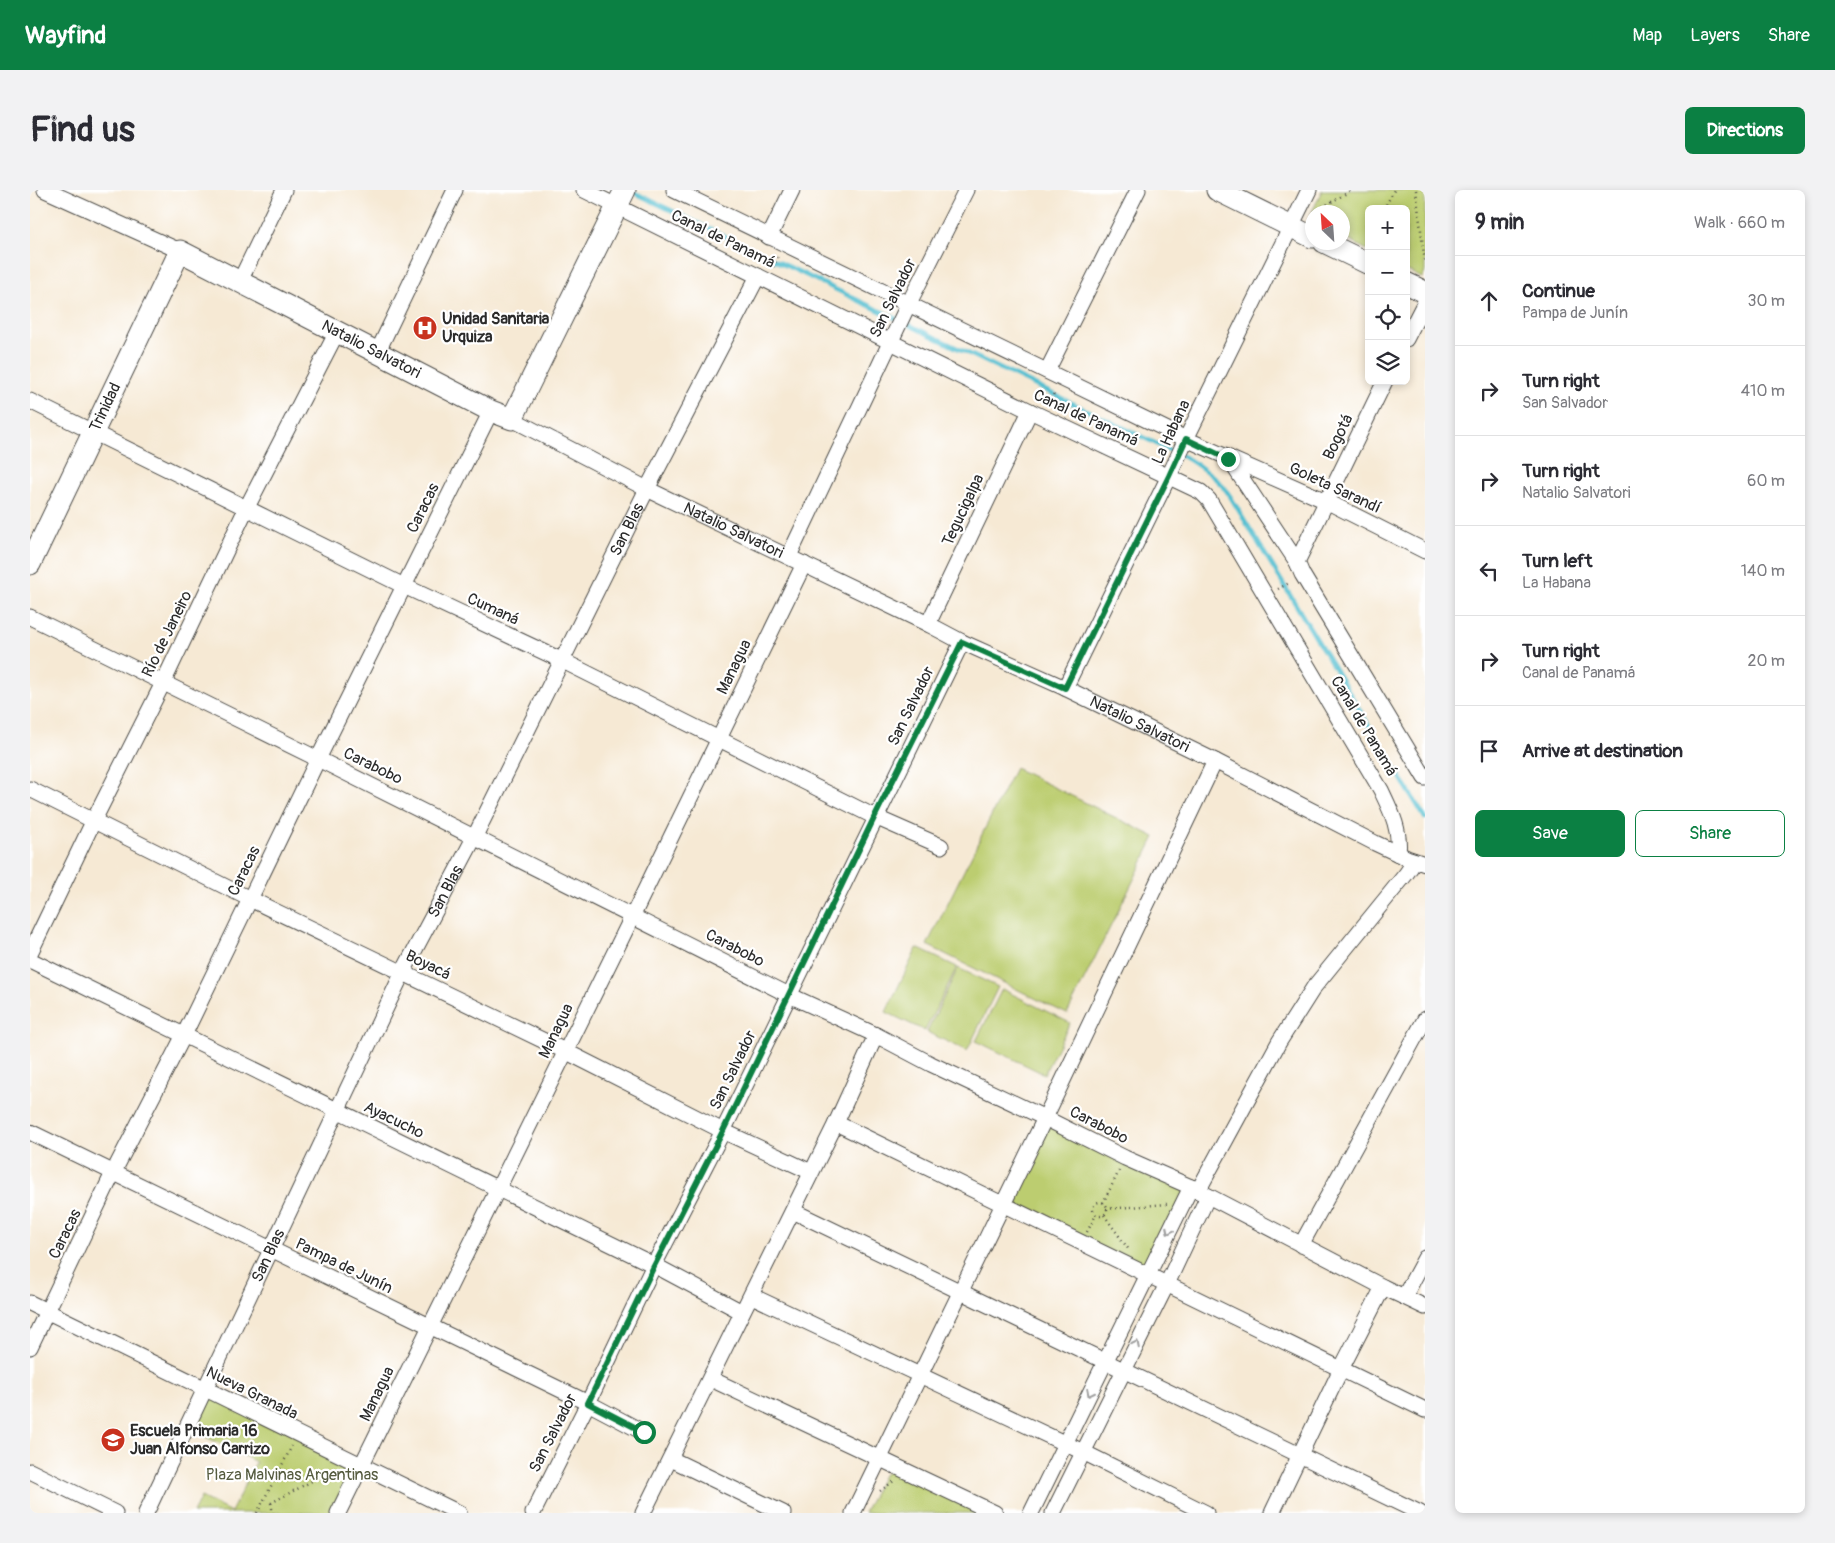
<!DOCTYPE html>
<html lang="en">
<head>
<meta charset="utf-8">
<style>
  :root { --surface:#fff; --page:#f2f2f3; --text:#2b2b33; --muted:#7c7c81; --line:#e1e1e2; --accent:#0b8043 }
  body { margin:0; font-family:Pangolin,sans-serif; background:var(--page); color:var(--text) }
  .controls { position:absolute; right:15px; top:15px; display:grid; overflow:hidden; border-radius:8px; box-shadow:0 2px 8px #0003 }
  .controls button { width:45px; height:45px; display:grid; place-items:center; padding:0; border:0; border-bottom:1px solid var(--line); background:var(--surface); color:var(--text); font:25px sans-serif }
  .compass { position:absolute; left:1275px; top:15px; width:45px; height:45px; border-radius:50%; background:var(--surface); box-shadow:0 2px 8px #0003; rotate:335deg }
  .stop { position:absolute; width:15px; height:15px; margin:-11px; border:4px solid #0b8043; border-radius:50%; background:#fff }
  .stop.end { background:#0b8043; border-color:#fff; box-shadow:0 1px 5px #0008 }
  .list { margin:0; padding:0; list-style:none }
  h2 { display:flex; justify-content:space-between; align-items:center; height:65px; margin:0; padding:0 20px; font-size:21px }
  h2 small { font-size:16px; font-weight:400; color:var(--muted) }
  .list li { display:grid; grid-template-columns:32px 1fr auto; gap:15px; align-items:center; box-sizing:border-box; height:90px; padding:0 20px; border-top:1px solid var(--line) }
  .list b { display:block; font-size:19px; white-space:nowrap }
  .list p { margin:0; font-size:16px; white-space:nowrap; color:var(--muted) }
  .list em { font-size:16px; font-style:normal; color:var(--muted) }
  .actions { display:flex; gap:10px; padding:15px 20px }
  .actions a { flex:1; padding:11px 0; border:1px solid var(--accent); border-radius:8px; text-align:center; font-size:18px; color:var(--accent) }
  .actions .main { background:var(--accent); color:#fff }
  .icon { flex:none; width:28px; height:28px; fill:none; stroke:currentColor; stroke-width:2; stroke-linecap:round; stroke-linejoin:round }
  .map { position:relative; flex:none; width:1395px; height:1323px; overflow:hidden; border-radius:8px }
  header { display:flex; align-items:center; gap:30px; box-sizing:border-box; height:70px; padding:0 25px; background:var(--accent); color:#fff }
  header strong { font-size:24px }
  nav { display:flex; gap:28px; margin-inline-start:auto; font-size:18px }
  .intro { display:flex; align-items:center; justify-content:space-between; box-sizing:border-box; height:120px; padding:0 30px }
  h1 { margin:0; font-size:35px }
  .button { padding:12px 22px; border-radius:8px; background:var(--accent); color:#fff; font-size:18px; font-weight:700 }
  main { display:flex; gap:30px; padding:0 30px }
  aside { flex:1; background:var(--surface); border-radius:8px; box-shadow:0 2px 8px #0003 }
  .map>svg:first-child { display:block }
</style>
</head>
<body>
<header>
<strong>Wayfind</strong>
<nav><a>Map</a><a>Layers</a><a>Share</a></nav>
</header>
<div class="intro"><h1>Find us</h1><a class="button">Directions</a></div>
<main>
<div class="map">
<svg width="1395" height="1323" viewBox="0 0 1395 1323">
  <rect width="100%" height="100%" fill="#fff"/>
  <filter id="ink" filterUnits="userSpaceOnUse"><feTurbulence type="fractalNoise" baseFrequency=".02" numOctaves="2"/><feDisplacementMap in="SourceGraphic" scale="10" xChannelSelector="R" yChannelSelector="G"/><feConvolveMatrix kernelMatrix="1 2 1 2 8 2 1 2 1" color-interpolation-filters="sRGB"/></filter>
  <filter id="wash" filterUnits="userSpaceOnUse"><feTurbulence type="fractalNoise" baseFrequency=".0096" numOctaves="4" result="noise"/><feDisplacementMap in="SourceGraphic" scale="20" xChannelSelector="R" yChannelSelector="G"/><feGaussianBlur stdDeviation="1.12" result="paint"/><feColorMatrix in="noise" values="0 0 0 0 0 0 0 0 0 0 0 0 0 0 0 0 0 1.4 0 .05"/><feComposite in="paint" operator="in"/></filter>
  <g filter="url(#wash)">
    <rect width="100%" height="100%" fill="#f6e9d4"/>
    <g fill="#bccd70" stroke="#747c4e">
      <polygon points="1292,0 1395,0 1395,82 1392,88 1376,80 1376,19 1339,19 1339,61 1313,47 1312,22 1282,22 1282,31 1279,29"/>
      <polygon points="985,578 1125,647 1037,824 897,755"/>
      <polygon points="887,758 927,777 895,841 856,822"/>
      <polygon points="928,778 968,797 937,861 897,842"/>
      <polygon points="972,799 1040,833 1014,884 946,851"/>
      <polygon points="1015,928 1161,997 1118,1085 972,1015"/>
      <polygon points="175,1199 332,1276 308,1323 163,1323 171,1307 201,1322 226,1272 156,1237"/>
      <polygon points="860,1281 952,1323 834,1323 853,1285"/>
    </g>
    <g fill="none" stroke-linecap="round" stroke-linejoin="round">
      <path stroke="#56c0d1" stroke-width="4.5" d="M601 1 1158 269C1175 280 1189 289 1200 306L1395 628"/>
    </g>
  </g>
  <g filter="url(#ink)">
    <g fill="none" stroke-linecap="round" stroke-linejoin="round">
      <defs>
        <g id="street">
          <polyline points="15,0 150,61"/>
          <path d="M554 0 1000 221 1171 302 1179 310 1351 600C1361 621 1371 640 1368 664"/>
          <polyline points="644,0 1156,249 1296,311 1395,361"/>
          <polyline points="739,47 762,0"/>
          <polyline points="210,91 254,0"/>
          <polyline points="1376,149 1395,112"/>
          <polyline points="347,163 425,0"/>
          <polyline points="1017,181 1108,0"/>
          <polyline points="0,211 374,396 531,470 845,627 911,656"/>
          <path id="s1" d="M482 229 617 299 898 434 932 452 1035 498 1185 571 1345 653 1377 668 1395 674"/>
          <polyline points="1199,269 1267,372 1272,384 1395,588"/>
          <polyline points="759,366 878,115 936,0"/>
          <polyline points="1267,372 1355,191"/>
          <polyline points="0,427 288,569 759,805 846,845 901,874 1015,928 1095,968 1161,997 1353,1097 1395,1117"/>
          <polyline points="898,434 1000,221"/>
          <polyline points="1035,498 1139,286 1156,249 1279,0"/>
          <polyline points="0,599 220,709 535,861 693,941 781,982"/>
          <polyline points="0,763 64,630 133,493 216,319 307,142"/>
          <polyline points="0,770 624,1075 712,1122"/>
          <polyline points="806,933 1395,1220"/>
          <polyline points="0,942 558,1213 613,1242"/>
          <polyline points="1168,1001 1249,852 1284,797 1376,684 1385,671"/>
          <polyline points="763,1021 1390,1323"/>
          <polyline points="1271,1055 1395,829"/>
          <polyline points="722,1106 1053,1262 1176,1323"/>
          <polyline points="1374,1107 1395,1068"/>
          <polyline points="0,1113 429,1323"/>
          <polyline points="0,1157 83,983 154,845 288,569 461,221"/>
          <polyline points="681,1189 965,1323"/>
          <polyline points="641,1269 753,1323"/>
          <polyline points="0,1281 85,1323"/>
          <path id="s2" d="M116 1323 373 782 445 646 617 299 728 86"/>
          <polyline points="308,1323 603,725 774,374"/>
          <polyline points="503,1323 558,1213 624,1075 693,941 932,452"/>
          <polyline points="613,1323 806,933 846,845"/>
          <polyline points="823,1323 1015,928 1185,571"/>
          <polyline points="1001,1323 1161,997"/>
          <polyline points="1023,1323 1137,1094 1178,1006"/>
          <polyline points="1242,1323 1311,1179 1353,1097"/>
        </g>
        <g id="secondary">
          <polyline points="1187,0 1282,47"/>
          <polyline points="1294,52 1339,74"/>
          <polyline points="1376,93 1395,102"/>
          <path id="s3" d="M0 374 150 61 461 221 482 229 595 0"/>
        </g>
      </defs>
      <use href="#street" stroke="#494844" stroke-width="17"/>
      <use href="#secondary" stroke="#494844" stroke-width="23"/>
      <g stroke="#494844" stroke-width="2.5" stroke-dasharray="1 4" stroke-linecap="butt">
        <polyline points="1386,0 1395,73"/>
        <polyline points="1354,19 1364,0"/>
        <polyline points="1284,22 1322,0"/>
        <polyline points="743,77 748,66"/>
        <polyline points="1019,214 1025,201"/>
        <polyline points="1248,399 1261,392"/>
        <circle cx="1070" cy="1019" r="7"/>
        <polyline points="1073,1013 1089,981"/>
        <polyline points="1076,1019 1137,1014"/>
        <polyline points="1074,1025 1099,1060"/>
        <polyline points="1057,1042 1066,1025"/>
        <polyline points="850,1301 864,1291"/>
        <polyline points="241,1313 306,1278"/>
        <polyline points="241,1313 243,1323"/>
        <polyline points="227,1323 262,1256"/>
      </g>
      <use href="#street" stroke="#fff" stroke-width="15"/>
      <use href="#secondary" stroke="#fff" stroke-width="21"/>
    </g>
    <defs><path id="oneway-chevron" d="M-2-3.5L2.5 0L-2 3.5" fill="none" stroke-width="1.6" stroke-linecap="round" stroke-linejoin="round" transform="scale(1.25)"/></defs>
    <g stroke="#a0a0a0">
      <use href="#oneway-chevron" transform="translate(1139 1041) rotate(116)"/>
      <use href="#oneway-chevron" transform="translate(1106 1154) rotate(-63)"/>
      <use href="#oneway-chevron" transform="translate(1060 1203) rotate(117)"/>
    </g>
  </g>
  <g fill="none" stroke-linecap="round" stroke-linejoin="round" filter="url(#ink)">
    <polyline stroke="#0b8043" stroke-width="6" points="614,1242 558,1213 624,1076 693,941 845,626 932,452 1035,498 1139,286 1156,249 1198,269"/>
  </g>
  <defs>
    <symbol id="hospital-disc" viewBox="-11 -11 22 22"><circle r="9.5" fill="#c8321e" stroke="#fff"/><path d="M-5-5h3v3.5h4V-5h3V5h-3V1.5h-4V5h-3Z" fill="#fff"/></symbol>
    <symbol id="school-disc" viewBox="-11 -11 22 22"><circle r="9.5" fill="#c8321e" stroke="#fff"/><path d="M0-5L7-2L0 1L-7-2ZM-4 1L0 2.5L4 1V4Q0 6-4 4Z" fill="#fff"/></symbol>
  </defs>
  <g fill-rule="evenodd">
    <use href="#hospital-disc" x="381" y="124" width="28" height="28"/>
    <use href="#school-disc" x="69" y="1236" width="28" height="28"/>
  </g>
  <g text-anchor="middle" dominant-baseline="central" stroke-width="4.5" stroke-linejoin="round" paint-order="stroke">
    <g font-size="16" fill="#2b2b2b" stroke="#fff">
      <text transform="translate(693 49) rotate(26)">Canal de Panamá</text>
      <text transform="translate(863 108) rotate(-64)">San Salvador</text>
      <text stroke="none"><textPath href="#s3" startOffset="562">Natalio Salvatori</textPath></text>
      <text stroke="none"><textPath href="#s3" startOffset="174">Trinidad</textPath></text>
      <text transform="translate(1056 228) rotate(25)">Canal de Panamá</text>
      <text transform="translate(1141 242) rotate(-65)">La Habana</text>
      <text transform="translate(1308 247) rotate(-64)">Bogotá</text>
      <text transform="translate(1305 298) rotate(25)">Goleta Sarandí</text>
      <text transform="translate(393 318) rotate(-64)">Caracas</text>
      <text transform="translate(933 320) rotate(-65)">Tegucigalpa</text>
      <text stroke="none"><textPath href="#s2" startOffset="1095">San Blas</textPath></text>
      <text stroke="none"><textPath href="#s1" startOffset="248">Natalio Salvatori</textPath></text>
      <text transform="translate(463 419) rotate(25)">Cumaná</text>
      <text transform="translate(137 444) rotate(-64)">Río de Janeiro</text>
      <text transform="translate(704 477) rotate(-64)">Managua</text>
      <text transform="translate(881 516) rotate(-64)">San Salvador</text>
      <text stroke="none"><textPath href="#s1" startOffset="698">Natalio Salvatori</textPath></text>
      <text transform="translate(1334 536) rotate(59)">Canal de Panamá</text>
      <text transform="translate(343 576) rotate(26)">Carabobo</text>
      <text transform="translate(214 681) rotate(-64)">Caracas</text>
      <text stroke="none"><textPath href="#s2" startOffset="690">San Blas</textPath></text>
      <text transform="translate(705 758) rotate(27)">Carabobo</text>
      <text transform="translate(398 775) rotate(26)">Boyacá</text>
      <text transform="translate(526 841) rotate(-64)">Managua</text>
      <text transform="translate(703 880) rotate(-64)">San Salvador</text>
      <text transform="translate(364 930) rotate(26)">Ayacucho</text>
      <text transform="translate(1069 935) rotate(27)">Carabobo</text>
      <text transform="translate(35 1044) rotate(-64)">Caracas</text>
      <text stroke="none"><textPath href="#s2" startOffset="285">San Blas</textPath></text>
      <text transform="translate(314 1076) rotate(26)">Pampa de Junín</text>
      <text transform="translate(222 1203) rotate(26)">Nueva Granada</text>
      <text transform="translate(347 1204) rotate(-64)">Managua</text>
      <text transform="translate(523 1243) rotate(-63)">San Salvador</text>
    </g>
    <g font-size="16" font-weight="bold" fill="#2b2b2b" stroke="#fff" text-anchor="start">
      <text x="412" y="129">Unidad Sanitaria<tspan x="412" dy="18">Urquiza</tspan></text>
      <text x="100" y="1241">Escuela Primaria 16<tspan x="100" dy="18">Juan Alfonso Carrizo</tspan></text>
    </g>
    <g font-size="16" fill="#565c40" stroke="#fff">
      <text x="262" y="1285">Plaza Malvinas Argentinas</text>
    </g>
  </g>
</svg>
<div class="controls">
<button>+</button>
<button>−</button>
<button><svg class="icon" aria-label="locate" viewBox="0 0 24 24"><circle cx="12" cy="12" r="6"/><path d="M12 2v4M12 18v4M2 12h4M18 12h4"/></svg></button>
<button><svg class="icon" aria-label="layers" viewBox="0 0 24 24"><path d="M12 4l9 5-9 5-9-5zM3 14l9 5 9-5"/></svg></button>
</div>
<svg class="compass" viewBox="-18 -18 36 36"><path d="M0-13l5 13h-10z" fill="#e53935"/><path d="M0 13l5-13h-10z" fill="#7c7c81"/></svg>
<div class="stop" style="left:614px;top:1242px"></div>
<div class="stop end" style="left:1198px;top:269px"></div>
</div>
<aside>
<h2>9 min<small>Walk · 660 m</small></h2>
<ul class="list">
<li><svg class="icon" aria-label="ahead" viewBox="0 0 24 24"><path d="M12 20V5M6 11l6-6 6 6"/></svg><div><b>Continue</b><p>Pampa de Junín</p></div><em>30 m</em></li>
<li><svg class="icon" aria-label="right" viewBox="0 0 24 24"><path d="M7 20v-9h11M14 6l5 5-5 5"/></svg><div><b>Turn right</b><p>San Salvador</p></div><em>410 m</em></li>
<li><svg class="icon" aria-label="right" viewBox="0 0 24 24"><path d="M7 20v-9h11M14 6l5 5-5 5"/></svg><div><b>Turn right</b><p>Natalio Salvatori</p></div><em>60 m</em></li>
<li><svg class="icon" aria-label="left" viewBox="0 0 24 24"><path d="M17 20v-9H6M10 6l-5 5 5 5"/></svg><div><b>Turn left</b><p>La Habana</p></div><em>140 m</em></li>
<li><svg class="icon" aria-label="right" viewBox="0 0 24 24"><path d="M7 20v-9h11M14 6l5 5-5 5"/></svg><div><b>Turn right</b><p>Canal de Panamá</p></div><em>20 m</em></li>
<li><svg class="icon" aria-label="arrive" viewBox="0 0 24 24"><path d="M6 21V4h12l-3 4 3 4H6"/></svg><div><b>Arrive at destination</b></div></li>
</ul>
<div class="actions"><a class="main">Save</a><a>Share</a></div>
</aside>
</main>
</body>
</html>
